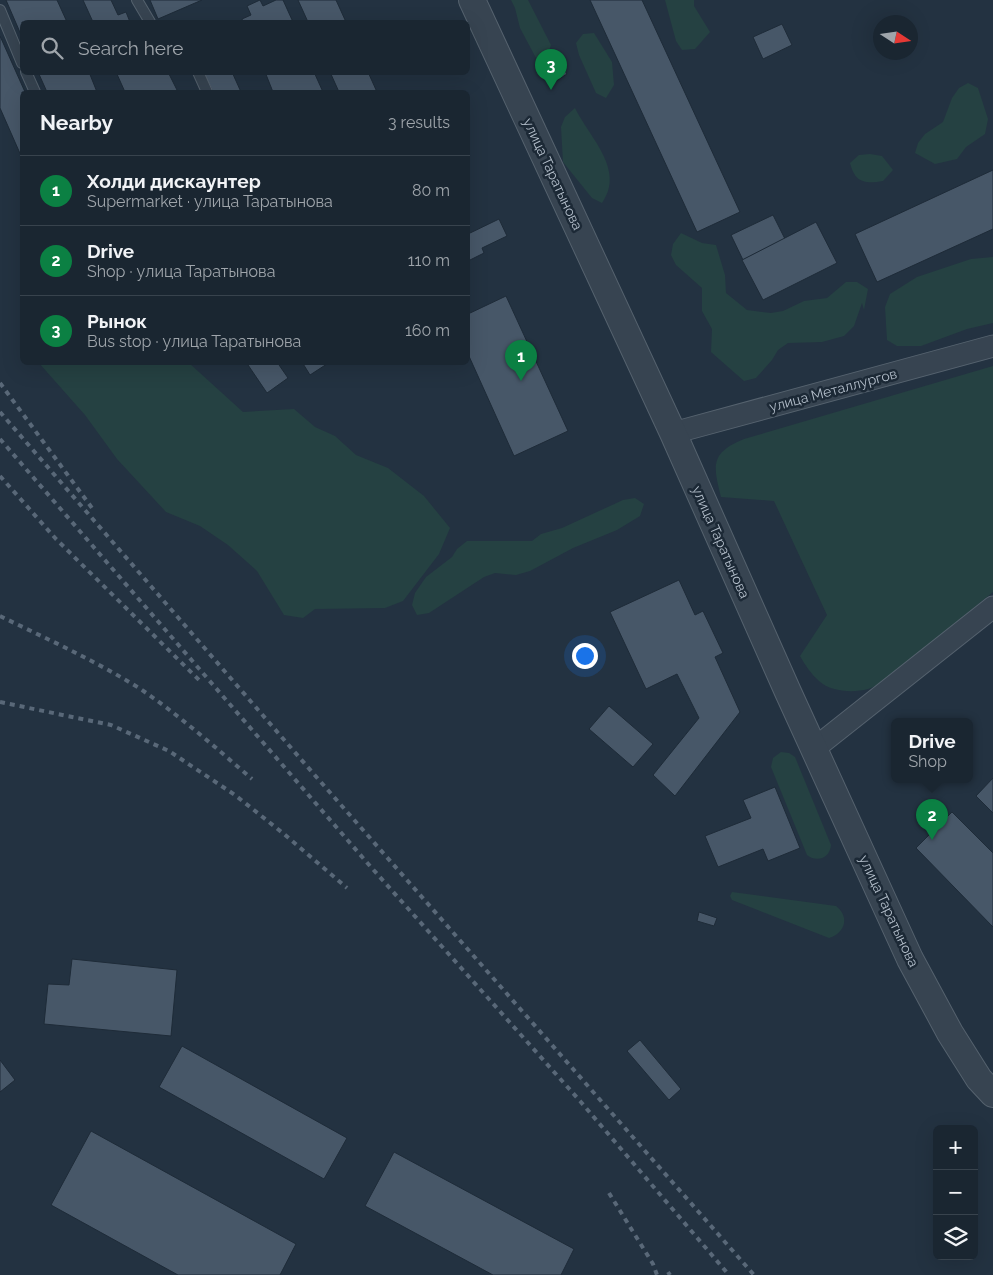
<!DOCTYPE html>
<html lang="en">
<head>
<meta charset="utf-8">
<style>
  :root { --surface:#1a2631; --page:#232e39; --text:#f1f3f6; --muted:#9fa5ab; --line:#38434d; --accent:#0b8043 }
  body { margin:0; font-family:Raleway,sans-serif; background:var(--page); color:var(--text) }
  .controls { position:absolute; right:15px; bottom:15px; display:grid; overflow:hidden; border-radius:8px; box-shadow:0 5px 20px #0002 }
  .controls button { width:45px; height:45px; display:grid; place-items:center; padding:0; border:0; border-bottom:1px solid var(--line); background:var(--surface); color:var(--text); font:25px sans-serif }
  .compass { position:absolute; left:873px; top:15px; width:45px; height:45px; border-radius:50%; background:var(--surface); box-shadow:0 5px 20px #0002; rotate:102deg }
  .you { position:absolute; left:584px; top:655px; width:18px; height:18px; margin:-12px; border:4px solid #fff; border-radius:50%; background:#1a73e8; box-shadow:0 0 0 8px #1a73e833 }
  .badge { display:grid; place-items:center; width:32px; height:32px; border-radius:50%; background:var(--accent); color:#fff; font-size:16px; font-weight:700 }
  .pin { position:absolute; translate:-50% -41px; filter:drop-shadow(0 1px 2px #0008) }
  .pin::after { content:''; position:absolute; top:26px; width:18px; height:15px; background:inherit; clip-path:polygon(0 0,100% 0,50% 100%) }
  .popup { position:absolute; left:891px; top:718px; width:82px; height:65px; box-sizing:border-box; display:grid; place-content:center; border-radius:8px; background:var(--surface); filter:drop-shadow(0 1px 4px #0005); font-size:16px; white-space:nowrap; color:var(--muted) }
  .popup b { font-size:19px; color:var(--text) }
  .popup::after { content:''; position:absolute; left:50%; top:100%; margin-left:-10px; border:10px solid transparent; border-top-color:var(--surface) }
  .list { margin:0; padding:0; list-style:none }
  h2 { display:flex; justify-content:space-between; align-items:center; height:65px; margin:0; padding:0 20px; font-size:21px }
  h2 small { font-size:16px; font-weight:400; color:var(--muted) }
  .list li { display:grid; grid-template-columns:32px 1fr auto; gap:15px; align-items:center; box-sizing:border-box; height:70px; padding:0 20px; border-top:1px solid var(--line) }
  .list b { display:block; font-size:19px; white-space:nowrap }
  .list p { margin:0; font-size:16px; white-space:nowrap; color:var(--muted) }
  .list em { font-size:16px; font-style:normal; color:var(--muted) }
  .icon { flex:none; width:28px; height:28px; fill:none; stroke:currentColor; stroke-width:2; stroke-linecap:round; stroke-linejoin:round }
  .map { position:relative; flex:none; width:993px; height:1275px; overflow:hidden }
  .search { position:absolute; background:var(--surface); box-shadow:0 5px 20px #0002; left:20px; top:20px; width:450px; height:55px; display:flex; align-items:center; gap:12px; box-sizing:border-box; padding:0 18px; border-radius:8px; color:var(--muted); font-size:19px }
  .panel { position:absolute; background:var(--surface); box-shadow:0 5px 20px #0002; left:20px; top:90px; width:450px; height:275px; border-radius:8px }
  .map>svg:first-child { display:block }
</style>
</head>
<body>
<div class="map">
<svg width="993" height="1275" viewBox="0 0 993 1275">
  <rect width="100%" height="100%" fill="#233241"/>
  <g fill="#254142">
    <polygon points="511,0 528,0 551,45 547,57 536,58 520,28 515,8"/>
    <polygon points="665,0 694,0 694,6 710,32 695,49 682,50 676,41"/>
    <polygon points="594,33 612,62 614,85 606,98 596,93 579,55 576,43 583,34"/>
    <polygon points="968,83 978,88 988,119 985,134 966,147 957,159 935,164 915,153 918,143 925,134 943,122 952,98 959,88"/>
    <path d="M575 108C589 137 626 170 602 203L592 198 563 162 561 127 565 117Z"/>
    <path d="M870 154 882 156 893 170 883 181C865 184 855 183 850 163L859 155Z"/>
    <polygon points="681,233 702,243 716,245 725,275 726,293 747,310 771,313 783,311 804,301 827,298 846,282 857,282 868,289 864,310 862,303 854,326 844,336 822,342 788,343 778,350 772,360 756,378 744,381 711,352 712,329 702,311 702,288 676,265 671,255 673,244"/>
    <polygon points="993,257 993,323 967,329 921,346 897,346 887,340 885,307 890,294 917,277 971,259"/>
    <polygon points="39,363 189,363 243,412 294,409 315,427 335,436 356,455 388,468 424,496 450,528 439,554 403,601 385,608 315,609 303,618 284,615 257,571 228,545 200,526 166,512 117,459 85,415"/>
    <path d="M993 366V592L886 680C881 683 874 687 868 689 853 693 831 692 819 681 811 674 805 665 800 656L827 615 774 501 721 497C713 465 710 453 744 439Z"/>
    <polygon points="635,498 644,504 640,516 617,530 573,548 530,571 516,575 495,573 484,577 429,613 417,615 412,605 415,593 426,577 452,557 457,549 467,541 532,541 541,534 562,528 623,500"/>
    <path d="M781 752 789 753 795 757 831 845C830 858 817 863 807 855L771 767 773 758Z"/>
    <path d="M732 892 836 906C850 917 845 933 829 938L732 900 730 896Z"/>
  </g>
  <g fill="#475768" stroke="#1e2b38">
    <polygon points="6,0 57,0 67,22 22,22 22,37"/>
    <polygon points="83,0 111,0 118,15 126,12 130,22 93,22"/>
    <polygon points="150,0 202,0 158,19"/>
    <polygon points="260,0 263,6 276,0 283,0 293,22 243,22 242,19 251,15 247,6"/>
    <polygon points="298,0 336,0 346,22 308,22"/>
    <polygon points="590,0 642,0 740,212 697,232"/>
    <polygon points="782,24 792,45 763,59 753,37"/>
    <polygon points="0,36 25,92 22,92 22,158 0,108"/>
    <polygon points="559,61 567,74 556,81 548,67"/>
    <polygon points="38,72 89,72 97,92 47,92"/>
    <polygon points="116,72 168,72 178,92 125,92"/>
    <polygon points="203,72 232,72 241,92 213,92"/>
    <polygon points="265,72 314,72 323,92 273,92"/>
    <polygon points="330,72 368,72 377,92 339,92"/>
    <polygon points="993,170 993,229 877,282 855,234"/>
    <polygon points="773,215 785,239 743,260 731,235"/>
    <polygon points="499,219 507,236 482,248 484,253 468,261 468,234"/>
    <polygon points="816,222 837,263 763,300 742,260"/>
    <polygon points="506,296 568,431 514,456 468,354 468,314"/>
    <polygon points="246,362 277,362 288,378 267,393"/>
    <polygon points="302,362 330,362 310,375"/>
    <polygon points="679,580 695,615 703,611 723,653 715,657 740,712 675,796 653,775 699,718 677,674 646,689 610,612"/>
    <polygon points="609,706 653,744 633,767 589,729"/>
    <polygon points="993,778 993,813 976,796"/>
    <polygon points="775,787 800,848 768,861 763,849 718,867 705,836 751,818 743,800"/>
    <polygon points="952,812 993,853 993,927 916,848"/>
    <polygon points="699,912 717,918 714,926 697,921"/>
    <polygon points="72,959 177,970 171,1036 44,1024 48,984 69,985"/>
    <polygon points="640,1040 681,1089 669,1100 627,1051"/>
    <polygon points="182,1046 347,1138 324,1179 159,1087"/>
    <polygon points="0,1060 15,1080 0,1092"/>
    <polygon points="91,1131 296,1244 280,1275 178,1275 51,1205"/>
    <polygon points="394,1152 574,1249 561,1275 493,1275 365,1206"/>
  </g>
  <g fill="none" stroke-linecap="round" stroke-linejoin="round">
    <defs>
      <g id="service">
        <polyline points="137,0 150,22"/>
        <polyline points="0,10 22,63"/>
        <polyline points="26,72 35,92"/>
        <polyline points="198,72 207,92"/>
      </g>
      <g id="minor">
        <polyline points="673,433 993,346"/>
        <polyline points="815,748 993,607"/>
      </g>
      <polyline id="tertiary" points="472,0 673,433 788,692 910,959 950,1033 979,1079 993,1094"/>
    </defs>
    <use href="#service" stroke="#55626e" stroke-width="12"/>
    <use href="#minor" stroke="#55626e" stroke-width="23"/>
    <use href="#tertiary" stroke="#55626e" stroke-width="28"/>
    <use href="#service" stroke="#374451" stroke-width="10"/>
    <use href="#minor" stroke="#374451" stroke-width="21"/>
    <use href="#tertiary" stroke="#374451" stroke-width="26"/>
    <g stroke="#596878" stroke-width="4" stroke-dasharray="5 5" stroke-linecap="butt">
      <polyline points="0,383 92,508"/>
      <polyline points="0,412 305,764 754,1275"/>
      <polyline points="0,439 370,866 580,1101 729,1275"/>
      <polyline points="0,476 56,539 199,680"/>
      <path d="M0 616C47 639 94 660 139 688 179 715 215 747 252 779"/>
      <polyline points="0,702 111,725 169,751 235,795 284,834 347,888"/>
      <polyline points="609,1193 653,1264 657,1275"/>
      <polyline points="668,1272 670,1275"/>
    </g>
  </g>
  <g text-anchor="middle" dominant-baseline="central" stroke-width="5" stroke-linejoin="round" paint-order="stroke">
    <g font-size="14" fill="#b4bfcb" stroke="#1c2936">
      <text transform="translate(553 174) rotate(65)">улица Таратынова</text>
      <text transform="translate(833 390) rotate(-15)">улица Металлургов</text>
      <text transform="translate(721 542) rotate(66)">улица Таратынова</text>
      <text transform="translate(889 911) rotate(65)">улица Таратынова</text>
    </g>
  </g>
</svg>
<div class="controls">
<button>+</button>
<button>−</button>
<button><svg class="icon" aria-label="layers" viewBox="0 0 24 24"><path d="M12 4l9 5-9 5-9-5zM3 14l9 5 9-5"/></svg></button>
</div>
<svg class="compass" viewBox="-18 -18 36 36"><path d="M0-13l5 13h-10z" fill="#e53935"/><path d="M0 13l5-13h-10z" fill="#9fa5ab"/></svg>
<div class="you"></div>
<div class="pin badge" style="left:521px;top:381px">1</div>
<div class="pin badge" style="left:932px;top:840px">2</div>
<div class="popup"><b>Drive</b>Shop</div>
<div class="pin badge" style="left:551px;top:90px">3</div>
<div class="search"><svg class="icon" aria-label="search" viewBox="0 0 24 24"><circle cx="10" cy="10" r="6"/><path d="M15 15l6 6"/></svg>Search here</div>
<section class="panel">
<h2>Nearby<small>3 results</small></h2>
<ul class="list">
<li><span class="badge">1</span><div><b>Холди дискаунтер</b><p>Supermarket · улица Таратынова</p></div><em>80 m</em></li>
<li><span class="badge">2</span><div><b>Drive</b><p>Shop · улица Таратынова</p></div><em>110 m</em></li>
<li><span class="badge">3</span><div><b>Рынок</b><p>Bus stop · улица Таратынова</p></div><em>160 m</em></li>
</ul>
</section>
</div>
</body>
</html>
